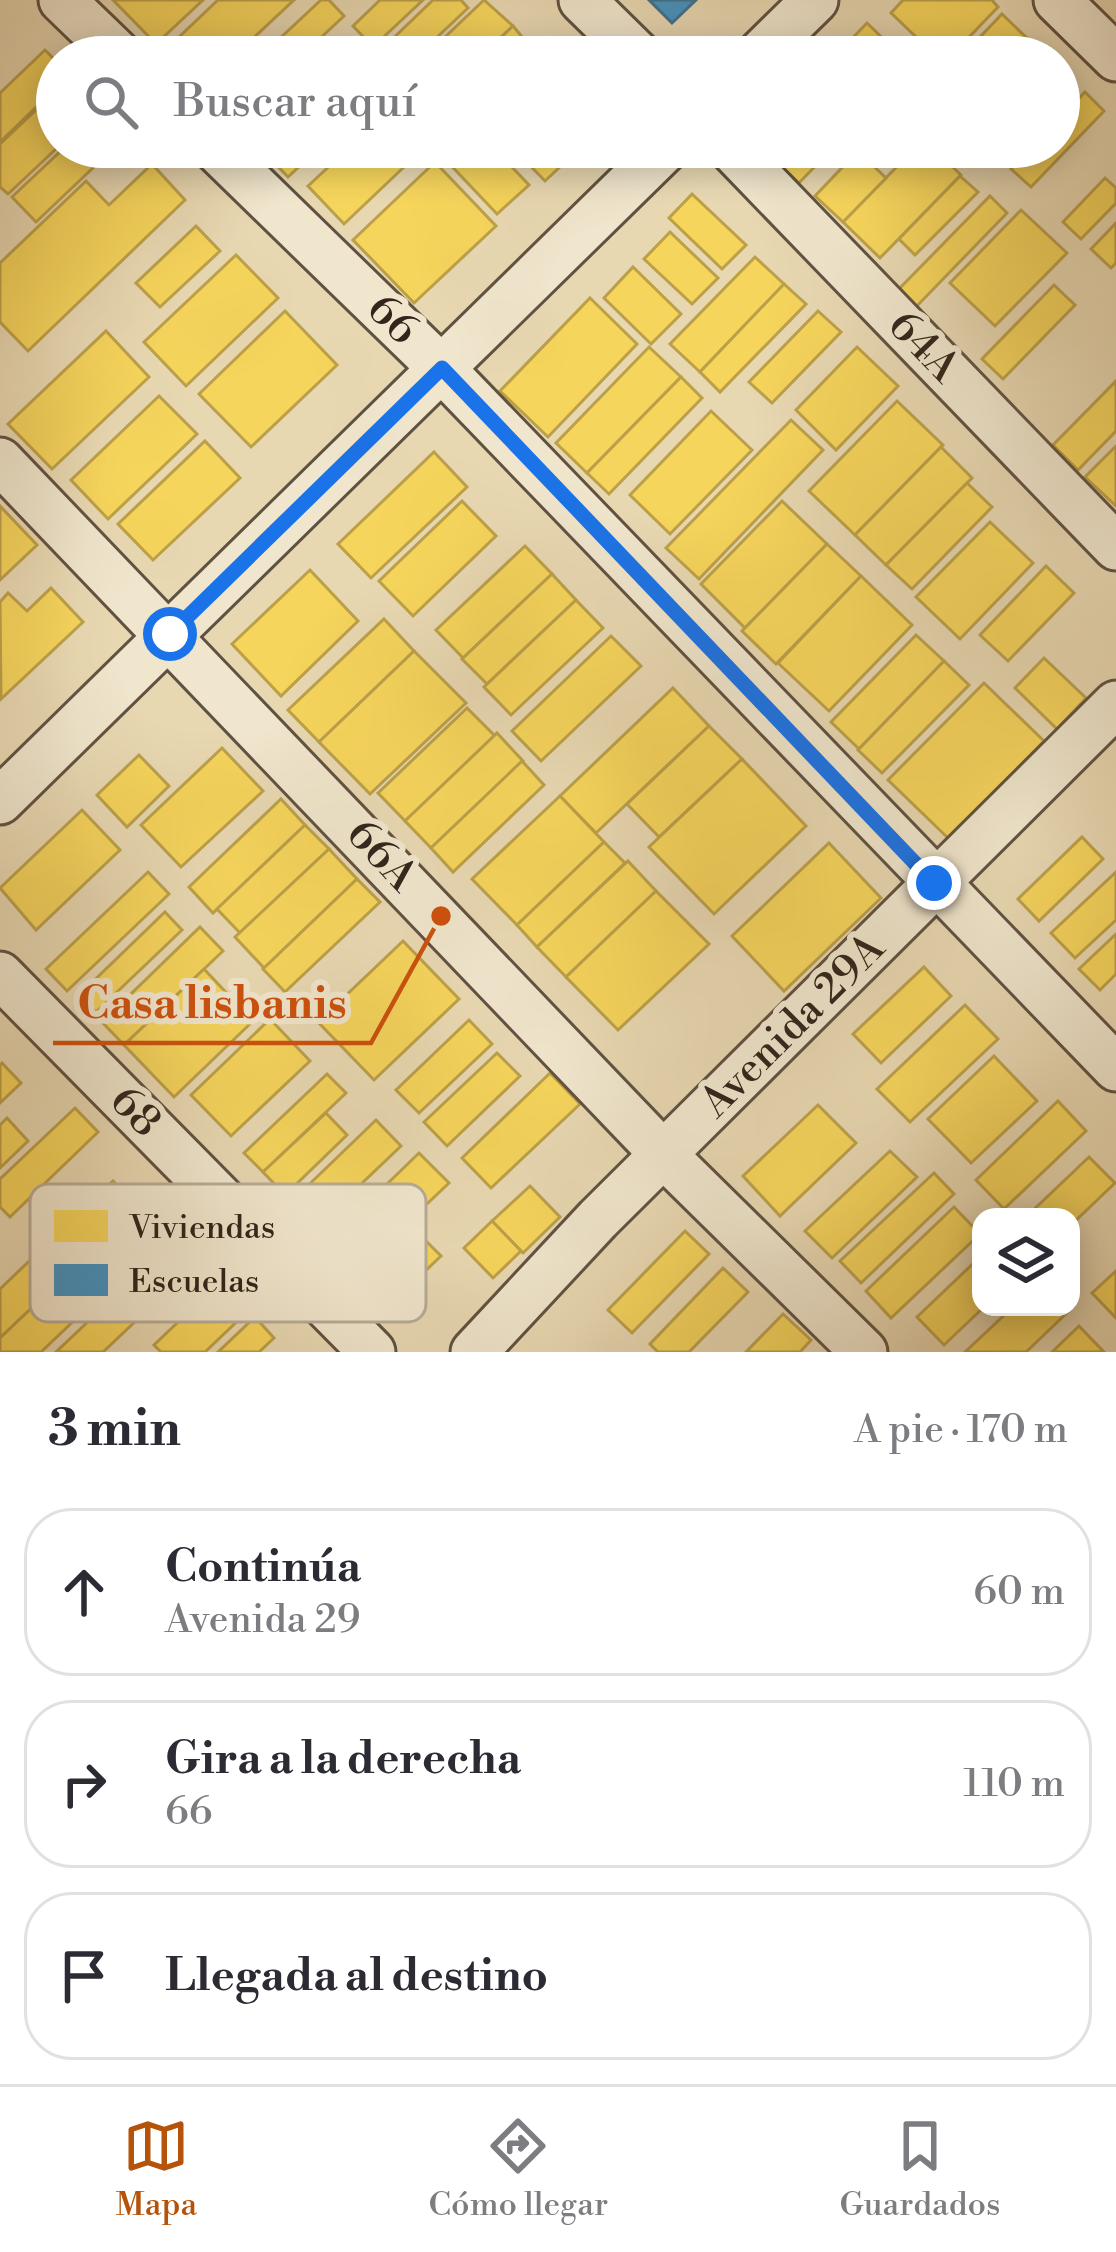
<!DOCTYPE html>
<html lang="es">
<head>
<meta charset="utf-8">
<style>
  :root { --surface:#fff; --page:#f7f7f7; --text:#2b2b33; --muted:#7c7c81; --line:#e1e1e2; --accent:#b45309 }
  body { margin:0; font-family:"Libre Bodoni",serif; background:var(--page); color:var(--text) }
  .controls { position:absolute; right:36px; bottom:36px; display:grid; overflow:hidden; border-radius:24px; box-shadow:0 6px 30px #0003 }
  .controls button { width:108px; height:108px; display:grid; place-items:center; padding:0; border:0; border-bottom:3px solid var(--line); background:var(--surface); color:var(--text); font:60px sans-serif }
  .stop { position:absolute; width:36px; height:36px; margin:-27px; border:9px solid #1a73e8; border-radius:50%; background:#fff }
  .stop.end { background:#1a73e8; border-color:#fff; box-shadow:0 3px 12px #0008 }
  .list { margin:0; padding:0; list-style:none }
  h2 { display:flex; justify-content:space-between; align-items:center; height:156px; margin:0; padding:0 48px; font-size:51px }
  h2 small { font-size:39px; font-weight:400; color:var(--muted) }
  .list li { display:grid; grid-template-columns:78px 1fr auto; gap:36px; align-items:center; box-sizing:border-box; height:168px; margin:0 24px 24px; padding:0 24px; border:3px solid var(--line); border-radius:48px }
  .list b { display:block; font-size:45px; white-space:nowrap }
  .list p { margin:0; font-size:39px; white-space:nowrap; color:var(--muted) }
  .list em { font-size:39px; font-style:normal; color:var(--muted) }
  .icon { flex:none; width:66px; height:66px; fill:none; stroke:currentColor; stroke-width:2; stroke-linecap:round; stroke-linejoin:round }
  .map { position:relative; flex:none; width:1116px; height:1352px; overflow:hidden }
  .search { position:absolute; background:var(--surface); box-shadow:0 6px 30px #0003; left:36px; right:36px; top:36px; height:132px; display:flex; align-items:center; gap:30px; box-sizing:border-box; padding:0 42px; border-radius:66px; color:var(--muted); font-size:45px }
  .sheet { height:732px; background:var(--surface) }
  nav { display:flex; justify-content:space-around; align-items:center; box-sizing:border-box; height:168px; border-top:3px solid var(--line); background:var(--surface); font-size:33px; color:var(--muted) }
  nav a { display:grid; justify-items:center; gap:6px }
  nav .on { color:var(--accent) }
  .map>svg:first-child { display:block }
</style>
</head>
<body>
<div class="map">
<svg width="1116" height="1352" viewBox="0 0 1116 1352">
  <rect width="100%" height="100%" fill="#e8d8b2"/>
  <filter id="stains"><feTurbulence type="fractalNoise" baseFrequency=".00167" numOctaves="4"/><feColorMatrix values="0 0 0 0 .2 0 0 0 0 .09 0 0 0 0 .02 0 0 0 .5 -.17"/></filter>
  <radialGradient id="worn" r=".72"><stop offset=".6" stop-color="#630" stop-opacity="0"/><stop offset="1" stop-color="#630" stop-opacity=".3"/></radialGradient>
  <g fill="#f6d55c" stroke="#bca049" stroke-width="3">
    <polygon points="113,0 203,0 156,44"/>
    <polygon points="218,0 294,0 233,57 158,57"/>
    <polygon points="321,0 329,0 344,16 300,57 260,57"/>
    <polygon points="380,0 423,0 373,47 353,26"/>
    <polygon points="433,0 461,0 468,8 416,57 387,57 381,50"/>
    <polygon points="484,0 513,26 480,57 424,57"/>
    <polygon points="903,0 992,0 998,7 950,57 937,57 891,13"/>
    <polygon points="1002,14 1033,44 1021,57 961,57"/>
    <polygon points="867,23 902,57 834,57"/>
    <polygon points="513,26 539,57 480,57"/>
    <polygon points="45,50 57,62 57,87 0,142 0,93"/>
    <polygon points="1085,92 1104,111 1031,187 1011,169 1032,147 1059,147 1059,119"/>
    <polygon points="37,109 57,130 58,147 8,194 0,187 0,144"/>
    <polygon points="65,147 115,147 36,222 12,197"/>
    <polygon points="274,147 320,147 288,177 266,154"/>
    <polygon points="350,147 425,147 344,224 308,186"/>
    <polygon points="453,147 493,147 529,185 497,214 443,157"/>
    <polygon points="512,147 581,147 545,181"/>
    <polygon points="761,147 822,147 828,153 799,183"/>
    <polygon points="916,147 932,147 961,175 880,258 843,222"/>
    <polygon points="858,151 886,178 843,222 815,196"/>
    <polygon points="435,162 496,226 414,303 353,240"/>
    <polygon points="152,164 185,200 28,351 0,322 0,263 86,181 109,205"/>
    <polygon points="960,176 978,192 915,255 899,239"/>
    <polygon points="1105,178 1116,188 1116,203 1081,239 1063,222"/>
    <polygon points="692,194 746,245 722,269 669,218"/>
    <polygon points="990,196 1007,213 915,308 897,291"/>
    <polygon points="1021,210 1067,253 995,326 950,283"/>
    <polygon points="1116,223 1116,263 1111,268 1091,249"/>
    <polygon points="196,226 220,251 160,307 136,283"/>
    <polygon points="670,232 718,278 692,304 644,259"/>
    <polygon points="236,255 278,298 186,386 144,342"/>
    <polygon points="755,257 784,284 700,372 670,344"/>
    <polygon points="633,267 681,314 651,344 604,298"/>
    <polygon points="784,284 806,304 720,392 700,372"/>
    <polygon points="1054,285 1075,305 1003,379 982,359"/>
    <polygon points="590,298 637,344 548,437 500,391"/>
    <polygon points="285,311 337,365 251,447 199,394"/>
    <polygon points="818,311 841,332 772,403 749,382"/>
    <polygon points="106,331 149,377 52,469 8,424"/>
    <polygon points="649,347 681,377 587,473 556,443"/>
    <polygon points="857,347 898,386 836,450 796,410"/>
    <polygon points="681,377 702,398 609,494 587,473"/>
    <polygon points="1116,381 1116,431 1078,470 1053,445"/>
    <polygon points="159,396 197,434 108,519 71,480"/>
    <polygon points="897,401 943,445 855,535 809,491"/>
    <polygon points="711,411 752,450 670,534 630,495"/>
    <polygon points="791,420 823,450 699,579 666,548"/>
    <polygon points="205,441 240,478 153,560 118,524"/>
    <polygon points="1116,446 1116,506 1085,477"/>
    <polygon points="941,447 972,478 886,565 855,535"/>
    <polygon points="434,452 467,487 371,578 338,544"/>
    <polygon points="967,483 992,507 912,589 886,565"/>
    <polygon points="462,501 496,536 413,616 379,581"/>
    <polygon points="782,501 827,544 745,628 701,584"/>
    <polygon points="0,506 37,545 0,580"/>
    <polygon points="990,522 1033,563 960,639 916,597"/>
    <polygon points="827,544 861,576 776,664 742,631"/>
    <polygon points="525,546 552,574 463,658 436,630"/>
    <polygon points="1046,566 1074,593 1008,661 980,635"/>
    <polygon points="310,570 358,621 281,696 232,644"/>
    <polygon points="552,574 576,600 487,684 462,659"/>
    <polygon points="861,576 912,625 829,711 778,663"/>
    <polygon points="51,588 83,622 1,699 0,602 8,593 27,611"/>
    <polygon points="576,600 603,628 511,715 484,687"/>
    <polygon points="384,619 414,651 319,742 288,710"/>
    <polygon points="916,635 944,661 859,749 831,722"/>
    <polygon points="611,636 641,666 541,761 512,731"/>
    <polygon points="414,651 466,703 370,794 319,742"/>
    <polygon points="1044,658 1086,698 1057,729 1015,688"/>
    <polygon points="944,661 969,685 882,773 858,750"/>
    <polygon points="984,683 1044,741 949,839 888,780"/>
    <polygon points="673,688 709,726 596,833 560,796"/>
    <polygon points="467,708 495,736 405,821 378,793"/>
    <polygon points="709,726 742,759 659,837 627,804"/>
    <polygon points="497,733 523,761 431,848 405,821"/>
    <polygon points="222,748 263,791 181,867 141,825"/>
    <polygon points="139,755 169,786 127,827 97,795"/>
    <polygon points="742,759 806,826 714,914 649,847"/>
    <polygon points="522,761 544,785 453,872 431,848"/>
    <polygon points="560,796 604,842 517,925 472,879"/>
    <polygon points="281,799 305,825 213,913 189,887"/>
    <polygon points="82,810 120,850 36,930 0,888"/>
    <polygon points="305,825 329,849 240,933 217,909"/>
    <polygon points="1082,837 1103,859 1039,921 1018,899"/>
    <polygon points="604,842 625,863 537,947 517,925"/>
    <polygon points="829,843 881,898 784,991 732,936"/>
    <polygon points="329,849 357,879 264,968 235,937"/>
    <polygon points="628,861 656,891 566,977 537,947"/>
    <polygon points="148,872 169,894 67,991 46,969"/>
    <polygon points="1116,872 1116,920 1075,958 1051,933"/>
    <polygon points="357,879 380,902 285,992 263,969"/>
    <polygon points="656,891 709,944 618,1030 566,977"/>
    <polygon points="165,912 182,930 96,1012 79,995"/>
    <polygon points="200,927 223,951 124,1045 102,1022"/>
    <polygon points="1116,934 1116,974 1100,990 1079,969"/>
    <polygon points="403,941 459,999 374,1080 318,1022"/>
    <polygon points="924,967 951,996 881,1063 853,1034"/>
    <polygon points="204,969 253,1021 174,1097 124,1045"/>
    <polygon points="965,1005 998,1039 910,1122 877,1089"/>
    <polygon points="270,1019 310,1061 231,1136 191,1095"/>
    <polygon points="469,1020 492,1044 419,1113 396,1090"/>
    <polygon points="497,1053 520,1076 447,1146 424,1122"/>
    <polygon points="994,1056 1037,1101 971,1163 928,1119"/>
    <polygon points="2,1063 21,1083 0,1103 0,1065"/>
    <polygon points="550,1073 580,1104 491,1188 462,1158"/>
    <polygon points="327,1074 346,1093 263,1172 244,1153"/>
    <polygon points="1058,1101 1086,1131 1004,1209 976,1180"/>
    <polygon points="818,1105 856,1143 780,1216 743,1176"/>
    <polygon points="75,1108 98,1132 10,1217 0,1207 0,1179"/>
    <polygon points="326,1113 347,1135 285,1195 263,1172"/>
    <polygon points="7,1118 28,1141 0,1168 0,1125"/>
    <polygon points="376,1120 401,1146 318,1225 294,1199"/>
    <polygon points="890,1151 917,1177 832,1258 805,1231"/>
    <polygon points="419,1153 449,1183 355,1272 327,1242"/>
    <polygon points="1089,1157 1115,1183 1071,1225 1071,1217 1026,1217"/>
    <polygon points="934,1173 954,1194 861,1283 840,1261"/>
    <polygon points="113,1181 138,1207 0,1338 0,1289"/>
    <polygon points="530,1186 560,1217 523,1253 492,1221"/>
    <polygon points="138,1207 165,1234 41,1352 0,1352 0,1338"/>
    <polygon points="954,1207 980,1234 891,1318 866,1291"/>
    <polygon points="492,1221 521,1251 493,1278 464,1248"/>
    <polygon points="685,1231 709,1254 632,1333 608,1310"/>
    <polygon points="175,1239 198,1262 103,1352 56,1352"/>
    <polygon points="424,1239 441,1256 401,1294 384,1277"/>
    <polygon points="981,1256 984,1307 944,1345 917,1317"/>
    <polygon points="723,1268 748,1292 689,1352 658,1352 650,1344"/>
    <polygon points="1116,1271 1116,1318 1092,1293"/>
    <polygon points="220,1282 248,1311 205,1352 161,1352 154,1345"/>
    <polygon points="1013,1307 1072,1308 1026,1352 965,1352"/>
    <polygon points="783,1314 811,1340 800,1352 746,1352"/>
    <polygon points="255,1317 274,1338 259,1352 218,1352"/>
    <polygon points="1079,1326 1104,1352 1052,1352"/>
  </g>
  <polygon fill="#4393c3" stroke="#3e7291" stroke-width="3" points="649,0 696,0 672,23"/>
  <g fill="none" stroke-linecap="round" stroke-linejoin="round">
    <defs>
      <g id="minor">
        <polyline points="62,0 121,57"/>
        <polyline points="582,0 640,57"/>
        <polyline points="1057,0 1116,58"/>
        <polyline points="757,57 815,0"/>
        <polyline points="214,147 441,368 1116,1068"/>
        <polyline points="730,147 1116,547"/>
        <polyline points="0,461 665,1156 864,1352"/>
        <polyline points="0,801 667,147"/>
        <polyline points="0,975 372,1352"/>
        <polyline points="474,1352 598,1219 1116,704"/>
      </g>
    </defs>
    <use href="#minor" stroke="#605242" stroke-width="51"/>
    <use href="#minor" stroke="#f0e6cd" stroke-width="45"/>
  </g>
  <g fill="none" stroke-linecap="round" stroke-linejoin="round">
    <polyline stroke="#1a73e8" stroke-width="15" points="170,634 442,368 934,883"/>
  </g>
  <g text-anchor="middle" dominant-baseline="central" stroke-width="12" stroke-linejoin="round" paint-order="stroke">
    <g font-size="42" fill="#33251c" stroke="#f0e6cd">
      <text transform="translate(392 320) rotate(44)">66</text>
      <text transform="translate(923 347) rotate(46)">64A</text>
      <text transform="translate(381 856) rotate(47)">66A</text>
      <text transform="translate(793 1026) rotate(-45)">Avenida 29A</text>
      <text transform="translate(135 1112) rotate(45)">68</text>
    </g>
  </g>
  <rect x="30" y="1184" width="396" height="138" rx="18" fill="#f0e6cd" stroke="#b7ac98" stroke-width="3"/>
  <rect x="54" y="1210" width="54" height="32" fill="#f6d55c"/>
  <rect x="54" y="1264" width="54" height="32" fill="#4393c3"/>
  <g font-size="33" fill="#33251c">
    <text x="129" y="1238">Viviendas</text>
    <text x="129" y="1292">Escuelas</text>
  </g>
  <path fill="none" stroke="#cd510e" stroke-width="4.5" d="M441 916L371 1043H53"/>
  <circle fill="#cd510e" stroke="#f0e6cd" stroke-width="4.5" cx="441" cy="916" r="12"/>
  <g font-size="45" text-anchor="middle" font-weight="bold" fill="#cd510e" stroke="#f0e6cd" stroke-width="12" stroke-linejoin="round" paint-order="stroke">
    <text x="212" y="1018">Casa lisbanis</text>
  </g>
  <rect width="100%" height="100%" filter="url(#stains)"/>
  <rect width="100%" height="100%" fill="url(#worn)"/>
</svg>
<div class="controls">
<button><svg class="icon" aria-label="layers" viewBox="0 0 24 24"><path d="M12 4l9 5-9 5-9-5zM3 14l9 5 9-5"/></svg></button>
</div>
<div class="stop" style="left:170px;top:634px"></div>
<div class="stop end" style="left:934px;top:883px"></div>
<div class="search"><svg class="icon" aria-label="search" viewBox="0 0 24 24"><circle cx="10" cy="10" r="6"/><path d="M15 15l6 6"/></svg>Buscar aquí</div>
</div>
<section class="sheet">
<h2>3 min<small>A pie · 170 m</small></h2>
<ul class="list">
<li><svg class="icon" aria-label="ahead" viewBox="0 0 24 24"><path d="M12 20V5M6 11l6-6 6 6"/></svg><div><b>Continúa</b><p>Avenida 29</p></div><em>60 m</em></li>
<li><svg class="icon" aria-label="right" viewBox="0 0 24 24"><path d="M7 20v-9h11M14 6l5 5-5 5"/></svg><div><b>Gira a la derecha</b><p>66</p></div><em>110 m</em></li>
<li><svg class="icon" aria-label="arrive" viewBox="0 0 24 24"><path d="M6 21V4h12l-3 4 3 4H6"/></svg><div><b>Llegada al destino</b></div></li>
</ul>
</section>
<nav>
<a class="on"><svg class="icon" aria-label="map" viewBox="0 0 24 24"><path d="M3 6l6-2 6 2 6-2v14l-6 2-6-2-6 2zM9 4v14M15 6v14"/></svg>Mapa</a>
<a><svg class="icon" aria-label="directions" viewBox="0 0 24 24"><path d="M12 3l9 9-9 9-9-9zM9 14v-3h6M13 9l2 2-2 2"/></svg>Cómo llegar</a>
<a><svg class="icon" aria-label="saved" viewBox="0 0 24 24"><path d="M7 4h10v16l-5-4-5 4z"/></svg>Guardados</a>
</nav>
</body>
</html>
